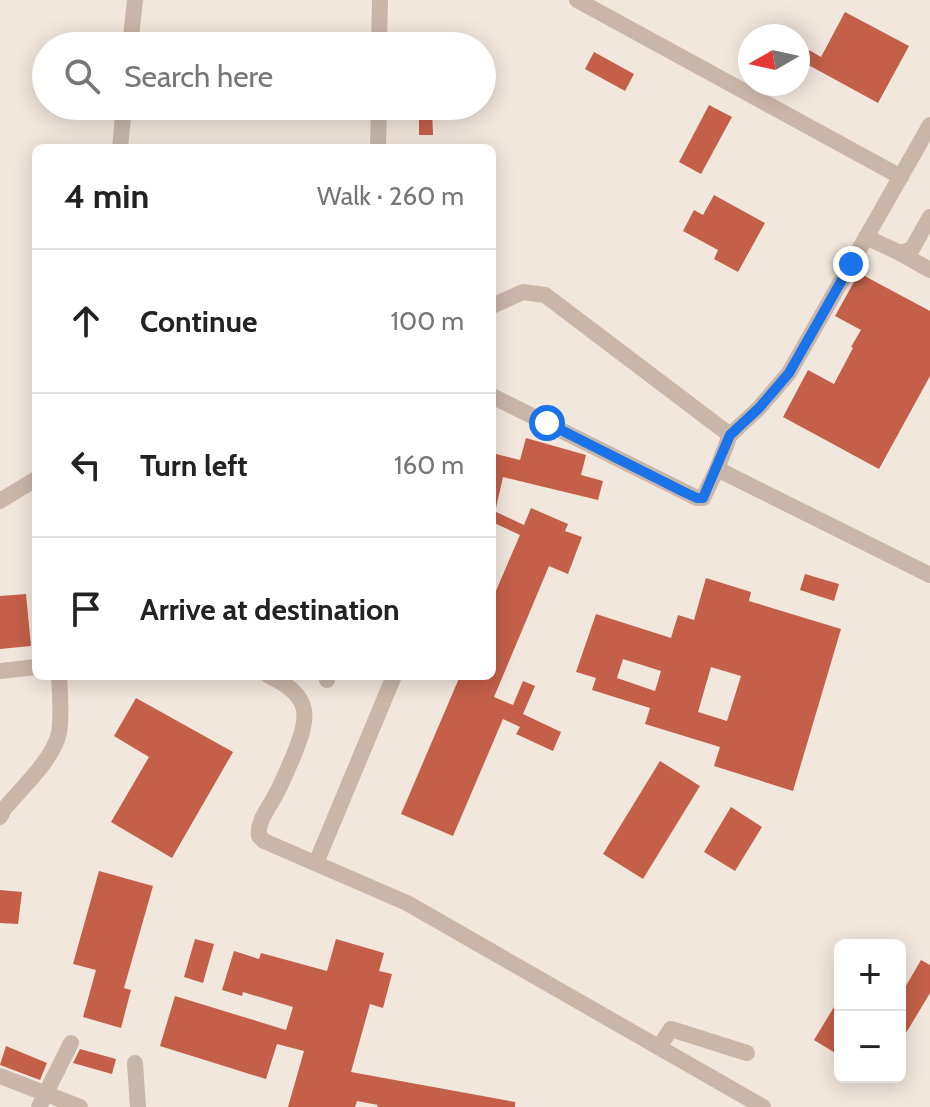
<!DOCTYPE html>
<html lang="en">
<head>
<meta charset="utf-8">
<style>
  :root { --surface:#fff; --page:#f2f2f2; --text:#222; --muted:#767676; --line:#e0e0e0 }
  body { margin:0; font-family:Cabin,sans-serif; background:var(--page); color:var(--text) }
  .controls { position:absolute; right:24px; bottom:24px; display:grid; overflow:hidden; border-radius:12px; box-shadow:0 4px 20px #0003 }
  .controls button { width:72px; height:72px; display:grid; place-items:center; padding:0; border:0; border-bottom:2px solid var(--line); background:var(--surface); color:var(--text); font:40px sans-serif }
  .compass { position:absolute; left:738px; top:24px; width:72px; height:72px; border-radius:50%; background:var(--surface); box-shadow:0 4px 20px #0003; rotate:261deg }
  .stop { position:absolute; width:24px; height:24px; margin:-18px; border:6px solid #1a73e8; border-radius:50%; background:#fff }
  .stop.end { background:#1a73e8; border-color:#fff; box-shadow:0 2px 8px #0008 }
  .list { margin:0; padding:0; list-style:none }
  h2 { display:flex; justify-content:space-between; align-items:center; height:104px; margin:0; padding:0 32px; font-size:34px }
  h2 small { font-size:26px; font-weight:400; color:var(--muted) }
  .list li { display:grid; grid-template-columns:52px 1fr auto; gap:24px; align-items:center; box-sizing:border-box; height:144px; padding:0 32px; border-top:2px solid var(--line) }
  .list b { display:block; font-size:30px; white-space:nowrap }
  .list em { font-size:26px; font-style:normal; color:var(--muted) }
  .icon { flex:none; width:44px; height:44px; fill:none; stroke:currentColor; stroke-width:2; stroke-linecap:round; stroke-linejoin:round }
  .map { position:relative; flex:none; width:930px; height:1107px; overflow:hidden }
  .search { position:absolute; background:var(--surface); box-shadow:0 4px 20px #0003; left:32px; top:32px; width:464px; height:88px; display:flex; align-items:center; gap:20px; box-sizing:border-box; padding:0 28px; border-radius:44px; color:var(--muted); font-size:30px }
  .panel { position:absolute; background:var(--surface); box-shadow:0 4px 20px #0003; left:32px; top:144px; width:464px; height:536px; border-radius:12px }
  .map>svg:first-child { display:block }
</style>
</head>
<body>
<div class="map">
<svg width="930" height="1107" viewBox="0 0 930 1107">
  <rect width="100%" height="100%" fill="#f2e7dd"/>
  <g fill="#c46049" fill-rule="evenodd">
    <polygon points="845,12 909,46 878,103 803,62 809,50 821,57"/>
    <polygon points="594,52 634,74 625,91 585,69"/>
    <polygon points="709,105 732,117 701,174 679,162"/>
    <polygon points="419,109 432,109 433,135 419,135"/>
    <polygon points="714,195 765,223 738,272 714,259 718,250 683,231 694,210 703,215"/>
    <polygon points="859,273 930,311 930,376 879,469 783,417 808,370 834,384 853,348 851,347 861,330 835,316"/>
    <polygon points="526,438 586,455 581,475 603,481 598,500 503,477 496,508 492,507 492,453 520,460"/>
    <polygon points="531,508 568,524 565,531 582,537 568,574 549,566 494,697 513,705 523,681 535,686 523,714 561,732 553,751 516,734 520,727 503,719 453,836 401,814 460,676 492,676 492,600 520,535 492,522 492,510 524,525"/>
    <polygon points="805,574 839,584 834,601 800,590"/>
    <path d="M706 578 751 592 749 601 841 629 793 791 714 766 720 747 645 724 650 708 592 690 596 678 576 672 596 614 671 638 678 615 694 620ZM623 659 661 671 655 691 617 678ZM711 667 741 676 727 721 698 712Z"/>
    <polygon points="26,594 31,646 0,649 0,596"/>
    <polygon points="136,698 233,752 172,858 111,822 149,757 114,736"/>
    <polygon points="660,761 700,786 643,879 603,854"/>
    <polygon points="731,807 762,827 735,871 704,852"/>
    <polygon points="99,871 153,886 124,988 131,990 121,1028 83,1017 96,970 73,964"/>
    <polygon points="0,890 22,892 18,924 0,923"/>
    <polygon points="195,939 214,944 203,983 184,977"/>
    <polygon points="336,939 384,953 379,971 392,974 383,1008 370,1004 351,1072 515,1102 515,1107 377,1107 378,1105 357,1101 355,1107 288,1107 304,1051 277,1044 266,1079 160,1046 175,996 286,1030 293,1007 243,992 242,996 222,990 234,951 259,959 261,953 327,971"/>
    <polygon points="921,960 930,965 930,993 900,1043 900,996"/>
    <polygon points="840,997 840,1056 814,1040"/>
    <polygon points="6,1046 47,1063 40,1080 0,1065"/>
    <polygon points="80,1049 116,1059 112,1074 73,1063"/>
  </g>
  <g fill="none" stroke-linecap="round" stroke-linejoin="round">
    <g stroke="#cab6a9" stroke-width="16">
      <polyline points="577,0 901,177"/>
      <polyline points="130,46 135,0"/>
      <polyline points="379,46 380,0"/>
      <polyline points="120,148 124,106"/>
      <polyline points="378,148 379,106"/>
      <polyline points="866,237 900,253 912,249 930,217"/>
      <polyline points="900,253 930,270"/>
      <polyline points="492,306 523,292 545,295 730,435"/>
      <polyline points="492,396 697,498 703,498 717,469 930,575"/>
      <polyline points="717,469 730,435 759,408 789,373 930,125"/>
      <polyline points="0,501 36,479"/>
      <polyline points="0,671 36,667"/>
      <path d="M269 676C314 697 309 717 293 757 287 770 282 784 275 796 268 809 257 822 259 836L264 841 407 903 763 1107"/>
      <polyline points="327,676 327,680"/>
      <path d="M0 817 4 809C21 789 54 758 59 733 62 714 60 695 59 676"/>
      <polyline points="316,863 394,676"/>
      <polyline points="659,1047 671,1029 747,1053"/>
      <polyline points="135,1063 138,1107"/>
      <polyline points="0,1076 80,1107"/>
      <polyline points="39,1107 71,1043"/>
    </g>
  </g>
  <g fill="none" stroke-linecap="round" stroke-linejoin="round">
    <polyline stroke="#1a73e8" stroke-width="10" points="547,423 684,492 697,498 703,498 730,435 759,408 789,373 851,264"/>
  </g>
</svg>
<div class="controls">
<button>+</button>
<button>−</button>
</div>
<svg class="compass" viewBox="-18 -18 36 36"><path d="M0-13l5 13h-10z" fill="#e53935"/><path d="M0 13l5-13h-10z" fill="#767676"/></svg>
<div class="stop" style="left:547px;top:423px"></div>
<div class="stop end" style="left:851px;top:264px"></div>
<div class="search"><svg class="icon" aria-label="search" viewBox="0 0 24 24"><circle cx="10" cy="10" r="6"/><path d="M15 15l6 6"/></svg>Search here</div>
<section class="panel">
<h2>4 min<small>Walk · 260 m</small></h2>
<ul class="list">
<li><svg class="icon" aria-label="ahead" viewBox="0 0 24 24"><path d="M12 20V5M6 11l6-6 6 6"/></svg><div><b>Continue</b></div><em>100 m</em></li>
<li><svg class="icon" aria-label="left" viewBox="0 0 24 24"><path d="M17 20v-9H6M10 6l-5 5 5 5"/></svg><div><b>Turn left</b></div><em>160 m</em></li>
<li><svg class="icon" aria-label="arrive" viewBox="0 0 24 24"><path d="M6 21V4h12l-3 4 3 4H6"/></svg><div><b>Arrive at destination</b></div></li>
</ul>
</section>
</div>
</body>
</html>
